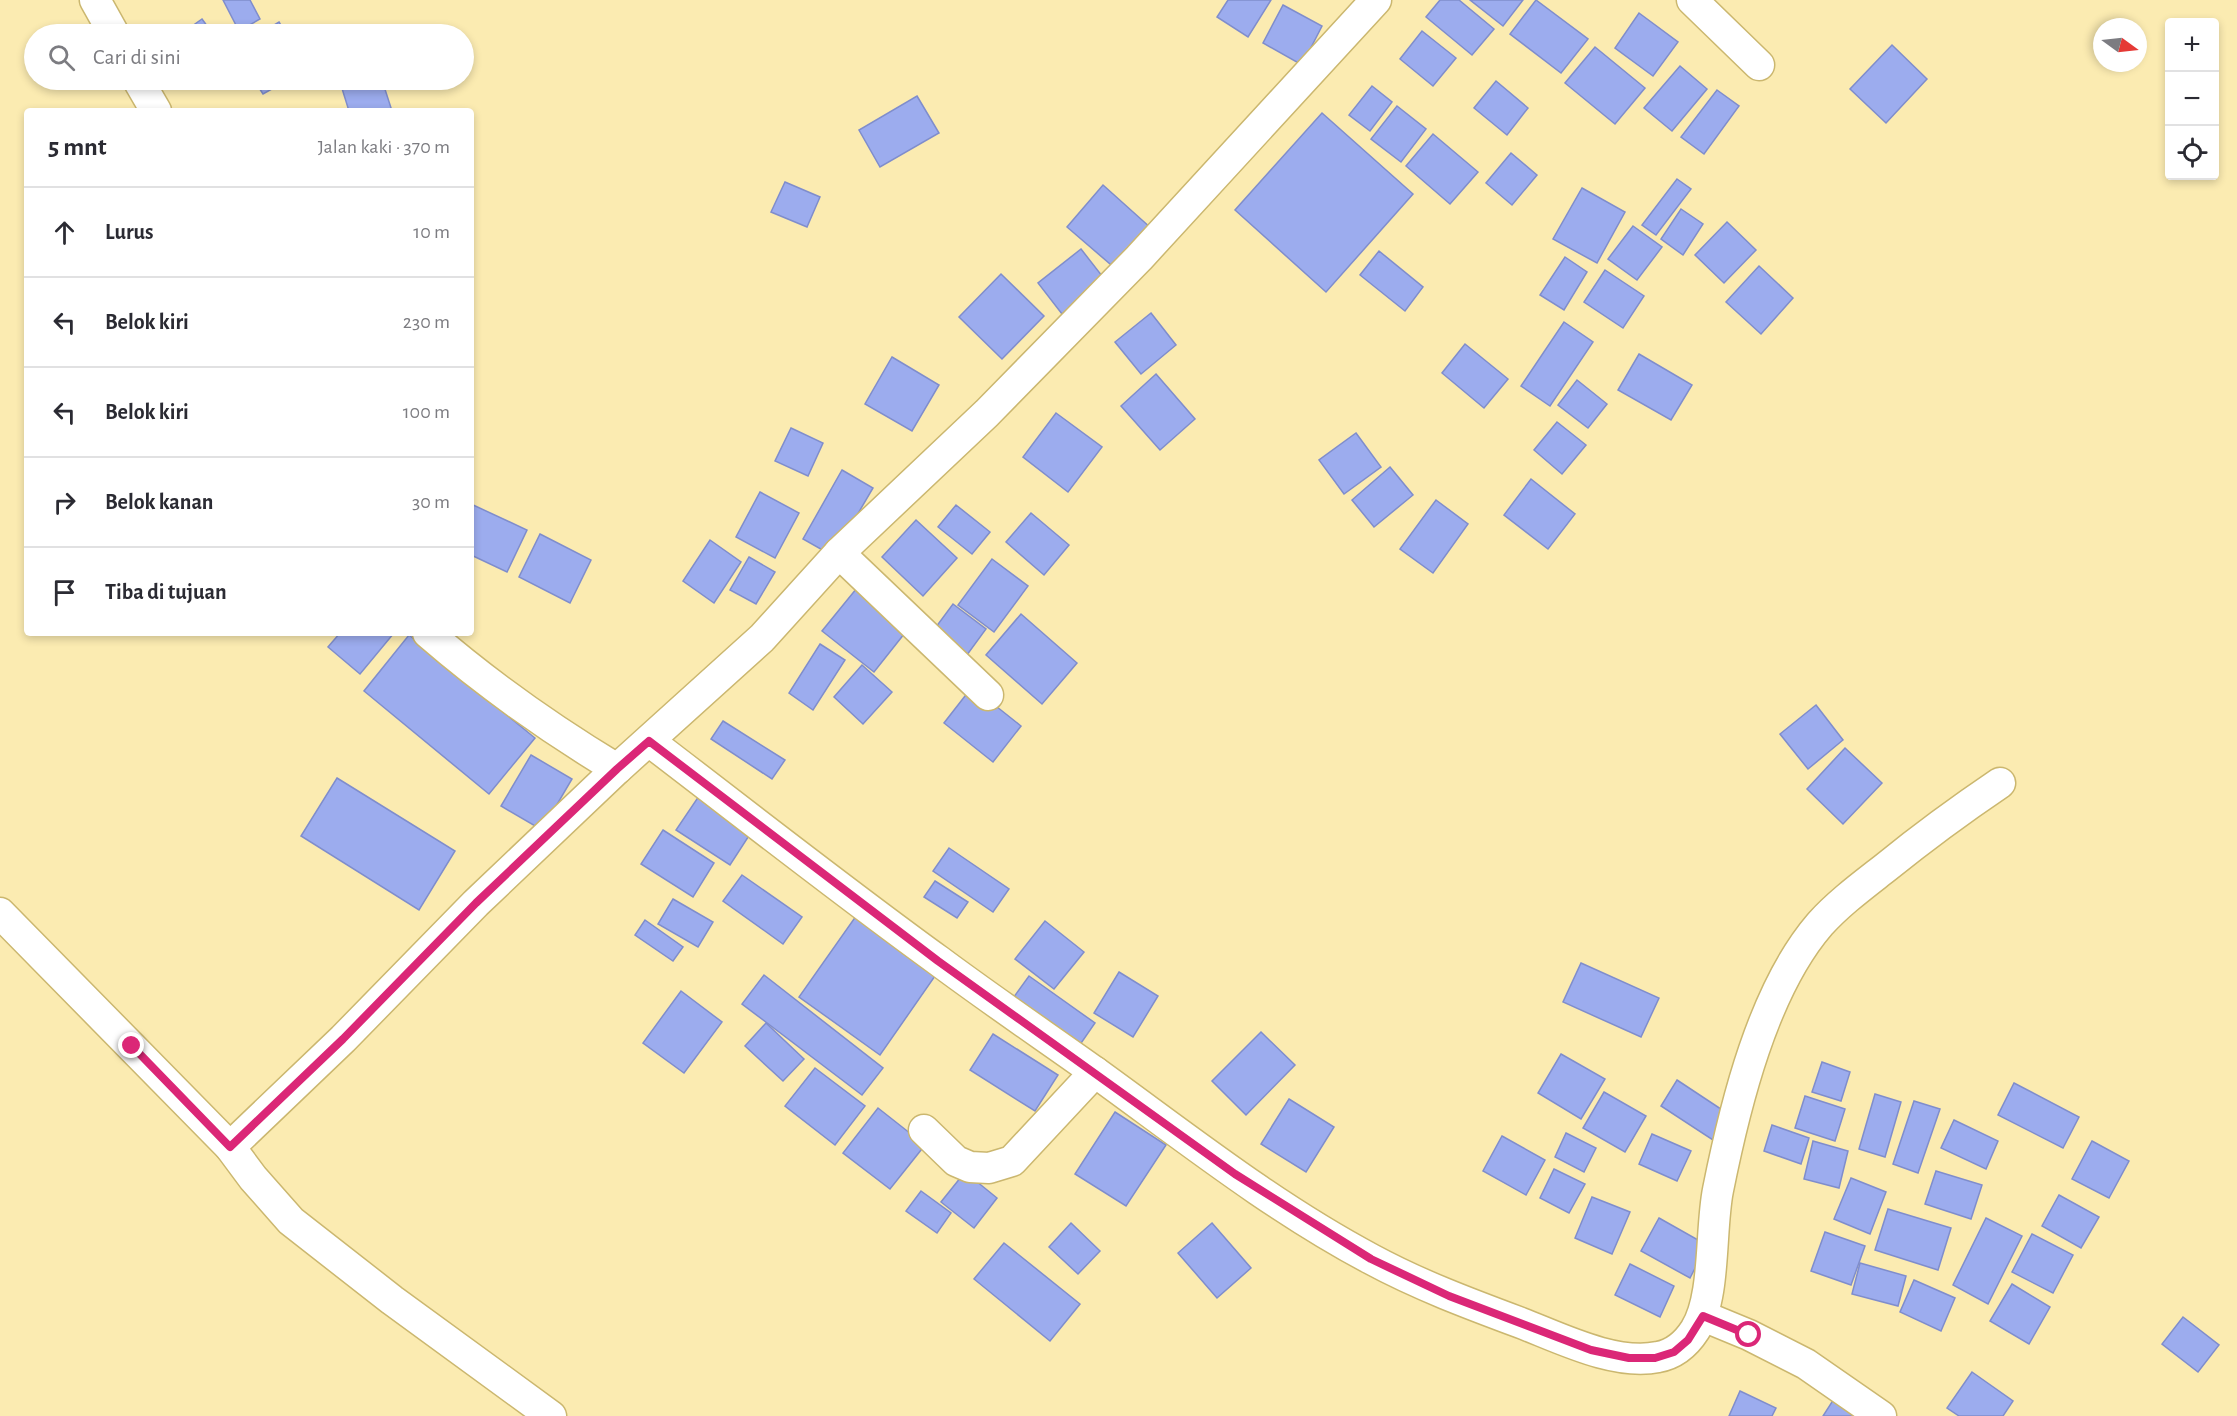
<!DOCTYPE html>
<html lang="id">
<head>
<meta charset="utf-8">
<style>
  :root { --surface:#fff; --page:#f7f7f7; --text:#2b2b33; --muted:#7c7c81; --line:#e1e1e2 }
  body { margin:0; font-family:"Alegreya Sans",sans-serif; background:var(--page); color:var(--text) }
  .controls { position:absolute; right:18px; top:18px; display:grid; overflow:hidden; border-radius:6px; box-shadow:0 3px 9px #0003 }
  .controls button { width:54px; height:54px; display:grid; place-items:center; padding:0; border:0; border-bottom:2px solid var(--line); background:var(--surface); color:var(--text); font:30px sans-serif }
  .compass { position:absolute; left:2093px; top:18px; width:54px; height:54px; border-radius:50%; background:var(--surface); box-shadow:0 3px 9px #0003; rotate:105deg }
  .stop { position:absolute; width:18px; height:18px; margin:-14px; border:4px solid #db2777; border-radius:50%; background:#fff }
  .stop.end { background:#db2777; border-color:#fff; box-shadow:0 2px 6px #0008 }
  .list { margin:0; padding:0; list-style:none }
  h2 { display:flex; justify-content:space-between; align-items:center; height:78px; margin:0; padding:0 24px; font-size:26px }
  h2 small { font-size:20px; font-weight:400; color:var(--muted) }
  .list li { display:grid; grid-template-columns:39px 1fr auto; gap:18px; align-items:center; box-sizing:border-box; height:90px; padding:0 24px; border-top:2px solid var(--line) }
  .list b { display:block; font-size:22px; white-space:nowrap }
  .list em { font-size:20px; font-style:normal; color:var(--muted) }
  .icon { flex:none; width:33px; height:33px; fill:none; stroke:currentColor; stroke-width:2; stroke-linecap:round; stroke-linejoin:round }
  .map { position:relative; flex:none; width:2237px; height:1416px; overflow:hidden }
  .search { position:absolute; background:var(--surface); box-shadow:0 3px 9px #0003; left:24px; top:24px; width:450px; height:66px; display:flex; align-items:center; gap:15px; box-sizing:border-box; padding:0 21px; border-radius:33px; color:var(--muted); font-size:22px }
  .panel { position:absolute; background:var(--surface); box-shadow:0 3px 9px #0003; left:24px; top:108px; width:450px; height:528px; border-radius:6px }
  .map>svg:first-child { display:block }
</style>
</head>
<body>
<div class="map">
<svg width="2237" height="1416" viewBox="0 0 2237 1416">
  <rect width="100%" height="100%" fill="#fbebb1"/>
  <g fill="#9cacee" stroke="#7f8dcc" stroke-width="1.5">
    <polygon points="223,0 250,0 260,19 239,31"/>
    <polygon points="1228,0 1271,0 1248,37 1217,17"/>
    <polygon points="1440,0 1459,0 1494,29 1472,55 1426,17"/>
    <polygon points="1470,0 1523,0 1503,26"/>
    <polygon points="1536,0 1588,39 1561,73 1510,34"/>
    <polygon points="1283,5 1322,26 1302,65 1263,43"/>
    <polygon points="1639,13 1678,42 1653,76 1615,48"/>
    <polygon points="202,19 213,34 181,34"/>
    <polygon points="279,22 286,34 259,34"/>
    <polygon points="1422,31 1456,58 1433,86 1400,59"/>
    <polygon points="1892,45 1927,79 1886,123 1850,89"/>
    <polygon points="1595,47 1645,88 1615,124 1565,83"/>
    <polygon points="1680,66 1707,89 1672,131 1644,108"/>
    <polygon points="254,80 288,80 263,94"/>
    <polygon points="347,80 382,80 392,111 349,111 340,82"/>
    <polygon points="1496,81 1528,108 1507,135 1474,108"/>
    <polygon points="1372,86 1392,102 1370,131 1349,115"/>
    <polygon points="1717,90 1739,106 1704,154 1681,137"/>
    <polygon points="917,96 939,133 880,167 859,130"/>
    <polygon points="1397,106 1426,129 1401,162 1371,139"/>
    <polygon points="1322,113 1413,194 1326,292 1235,210"/>
    <polygon points="1433,134 1478,172 1450,204 1406,166"/>
    <polygon points="1511,153 1537,175 1512,205 1486,183"/>
    <polygon points="1677,179 1691,189 1656,235 1642,225"/>
    <polygon points="785,182 820,197 807,227 771,212"/>
    <polygon points="1103,185 1152,229 1117,270 1067,227"/>
    <polygon points="1582,188 1625,212 1597,263 1553,239"/>
    <polygon points="1681,209 1703,224 1683,255 1661,239"/>
    <polygon points="1727,222 1756,250 1724,283 1695,255"/>
    <polygon points="1633,226 1662,247 1637,280 1608,259"/>
    <polygon points="1081,249 1106,281 1062,314 1038,283"/>
    <polygon points="1379,251 1423,287 1405,311 1360,275"/>
    <polygon points="1565,257 1587,272 1564,310 1540,295"/>
    <polygon points="1759,266 1793,298 1761,334 1726,302"/>
    <polygon points="1605,270 1644,296 1623,328 1584,302"/>
    <polygon points="1001,274 1044,316 1002,359 959,317"/>
    <polygon points="1151,313 1176,345 1141,374 1115,342"/>
    <polygon points="1564,322 1593,342 1550,406 1521,386"/>
    <polygon points="1465,344 1508,379 1484,408 1442,373"/>
    <polygon points="1639,354 1692,385 1671,420 1618,390"/>
    <polygon points="892,357 939,385 912,431 865,404"/>
    <polygon points="1156,374 1195,419 1160,450 1121,406"/>
    <polygon points="1577,380 1607,404 1588,428 1558,405"/>
    <polygon points="1056,413 1102,447 1068,492 1023,457"/>
    <polygon points="1557,422 1586,445 1562,474 1534,450"/>
    <polygon points="791,428 823,443 808,476 775,461"/>
    <polygon points="1356,433 1381,467 1344,494 1319,460"/>
    <polygon points="1390,467 1413,495 1374,527 1352,500"/>
    <polygon points="842,470 873,488 833,556 803,539"/>
    <polygon points="1531,479 1575,514 1548,549 1504,515"/>
    <polygon points="760,492 799,513 775,558 736,537"/>
    <polygon points="1436,500 1468,524 1433,573 1400,549"/>
    <polygon points="471,504 527,530 507,572 471,555"/>
    <polygon points="956,505 990,532 972,554 938,527"/>
    <polygon points="1031,513 1069,545 1044,575 1006,542"/>
    <polygon points="916,520 957,558 923,596 882,557"/>
    <polygon points="540,534 591,560 570,603 519,577"/>
    <polygon points="710,540 741,562 714,603 683,581"/>
    <polygon points="749,557 775,572 756,604 730,590"/>
    <polygon points="992,559 1028,586 994,632 958,605"/>
    <polygon points="861,583 912,624 874,672 822,631"/>
    <polygon points="953,604 986,629 964,659 930,635"/>
    <polygon points="1021,614 1077,663 1042,704 986,655"/>
    <polygon points="340,633 394,633 360,674 328,647"/>
    <polygon points="409,635 535,738 489,794 364,691"/>
    <polygon points="820,644 845,660 813,710 789,693"/>
    <polygon points="862,665 892,692 863,724 834,697"/>
    <polygon points="972,687 1021,726 993,762 944,723"/>
    <polygon points="1816,705 1843,740 1808,769 1780,734"/>
    <polygon points="723,721 785,760 772,779 711,739"/>
    <polygon points="1845,748 1882,783 1843,824 1807,789"/>
    <polygon points="531,755 572,779 542,830 501,806"/>
    <polygon points="337,778 455,851 419,910 301,836"/>
    <polygon points="701,793 754,828 730,865 676,830"/>
    <polygon points="663,830 714,863 693,897 641,864"/>
    <polygon points="949,848 1009,889 993,912 933,871"/>
    <polygon points="742,875 802,917 783,944 723,901"/>
    <polygon points="935,881 968,902 957,918 924,897"/>
    <polygon points="673,899 713,922 698,947 658,924"/>
    <polygon points="861,909 942,966 880,1055 799,997"/>
    <polygon points="645,920 683,947 673,961 635,935"/>
    <polygon points="1045,921 1084,952 1054,989 1015,959"/>
    <polygon points="1581,963 1659,998 1641,1037 1563,1002"/>
    <polygon points="1119,972 1158,996 1133,1037 1094,1013"/>
    <polygon points="764,975 883,1068 862,1095 742,1004"/>
    <polygon points="1029,976 1095,1023 1077,1049 1011,1001"/>
    <polygon points="681,991 722,1022 684,1073 643,1043"/>
    <polygon points="766,1023 804,1059 783,1081 745,1046"/>
    <polygon points="1261,1032 1295,1065 1246,1115 1212,1081"/>
    <polygon points="993,1034 1058,1075 1035,1111 970,1070"/>
    <polygon points="1561,1054 1605,1079 1581,1119 1538,1093"/>
    <polygon points="1822,1062 1850,1072 1841,1101 1812,1092"/>
    <polygon points="815,1068 865,1106 835,1145 785,1106"/>
    <polygon points="1677,1080 1733,1117 1716,1142 1661,1106"/>
    <polygon points="2014,1083 2079,1117 2063,1148 1998,1115"/>
    <polygon points="1604,1092 1646,1116 1625,1152 1583,1128"/>
    <polygon points="1875,1094 1901,1102 1885,1157 1859,1149"/>
    <polygon points="1805,1096 1845,1109 1835,1141 1795,1128"/>
    <polygon points="1289,1099 1334,1127 1306,1172 1261,1144"/>
    <polygon points="1914,1101 1940,1109 1918,1173 1893,1164"/>
    <polygon points="878,1108 925,1145 890,1189 843,1153"/>
    <polygon points="1115,1112 1166,1145 1126,1206 1075,1174"/>
    <polygon points="1954,1120 1998,1141 1986,1169 1941,1148"/>
    <polygon points="1772,1125 1809,1138 1801,1164 1764,1151"/>
    <polygon points="1566,1133 1596,1148 1584,1172 1555,1157"/>
    <polygon points="1652,1134 1691,1151 1677,1181 1639,1164"/>
    <polygon points="1502,1136 1545,1160 1526,1195 1483,1171"/>
    <polygon points="1813,1141 1848,1151 1839,1188 1804,1179"/>
    <polygon points="2092,1141 2129,1161 2109,1198 2072,1179"/>
    <polygon points="1554,1169 1585,1184 1569,1213 1540,1198"/>
    <polygon points="1936,1171 1982,1185 1971,1219 1925,1204"/>
    <polygon points="965,1172 997,1198 974,1228 941,1202"/>
    <polygon points="1851,1178 1886,1192 1870,1234 1834,1219"/>
    <polygon points="921,1191 951,1213 937,1233 906,1211"/>
    <polygon points="2059,1195 2099,1217 2081,1248 2042,1226"/>
    <polygon points="1592,1197 1630,1212 1612,1254 1575,1238"/>
    <polygon points="1888,1209 1951,1228 1938,1270 1875,1250"/>
    <polygon points="1659,1218 1707,1245 1690,1278 1641,1251"/>
    <polygon points="1986,1218 2022,1236 1988,1304 1953,1285"/>
    <polygon points="1071,1223 1100,1251 1078,1274 1049,1247"/>
    <polygon points="1212,1223 1251,1268 1217,1298 1178,1253"/>
    <polygon points="1825,1232 1865,1246 1851,1285 1811,1271"/>
    <polygon points="2032,1234 2073,1255 2053,1293 2012,1272"/>
    <polygon points="1004,1243 1080,1304 1050,1341 974,1279"/>
    <polygon points="1860,1263 1906,1276 1898,1306 1852,1294"/>
    <polygon points="1630,1264 1674,1286 1660,1317 1615,1295"/>
    <polygon points="1914,1280 1955,1298 1941,1331 1900,1312"/>
    <polygon points="2012,1284 2050,1307 2029,1344 1990,1321"/>
    <polygon points="2183,1317 2219,1345 2198,1372 2162,1344"/>
    <polygon points="1972,1372 2013,1401 2003,1416 1959,1416 1947,1408"/>
    <polygon points="1740,1391 1776,1408 1772,1416 1729,1416"/>
    <polygon points="1839,1391 1856,1416 1823,1416"/>
  </g>
  <g fill="none" stroke-linecap="round" stroke-linejoin="round">
    <defs>
      <g id="minor">
        <polyline points="95,0 114,34"/>
        <polyline points="1692,0 1759,65"/>
        <polyline points="138,80 156,111"/>
        <polyline points="839,553 988,695"/>
        <path d="M428 633C488 685 549 728 617 769"/>
        <path d="M649 741C746 815 841 890 939 961 990 999 1043 1035 1095 1072 1185 1137 1273 1207 1371 1259 1419 1285 1470 1304 1521 1323 1560 1338 1615 1366 1658 1357 1675 1354 1686 1344 1695 1330 1716 1298 1710 1229 1718 1190 1735 1105 1763 990 1820 924 1839 903 1862 886 1885 868 1922 838 1960 810 2000 783"/>
        <polyline points="0,913 230,1147 253,1178 291,1221 392,1300 551,1416"/>
        <polyline points="924,1130 956,1161 970,1167 989,1168 1012,1161 1095,1072"/>
        <polyline points="230,1147 343,1039 476,903 617,769 762,638 839,553 987,413 1139,258 1376,0"/>
        <polyline points="1703,1316 1749,1335 1806,1364 1881,1416"/>
      </g>
    </defs>
    <use href="#minor" stroke="#cbb76f" stroke-width="33"/>
    <use href="#minor" stroke="#fff" stroke-width="30"/>
  </g>
  <g fill="none" stroke-linecap="round" stroke-linejoin="round">
    <polyline stroke="#db2777" stroke-width="8" points="132,1046 230,1147 343,1039 476,903 617,769 649,741 938,961 1235,1174 1371,1259 1449,1296 1591,1350 1629,1358 1655,1358 1674,1352 1688,1340 1703,1316 1749,1335"/>
  </g>
</svg>
<div class="controls">
<button>+</button>
<button>−</button>
<button><svg class="icon" aria-label="locate" viewBox="0 0 24 24"><circle cx="12" cy="12" r="6"/><path d="M12 2v4M12 18v4M2 12h4M18 12h4"/></svg></button>
</div>
<svg class="compass" viewBox="-18 -18 36 36"><path d="M0-13l5 13h-10z" fill="#e53935"/><path d="M0 13l5-13h-10z" fill="#7c7c81"/></svg>
<div class="stop" style="left:1749px;top:1335px"></div>
<div class="stop end" style="left:132px;top:1046px"></div>
<div class="search"><svg class="icon" aria-label="search" viewBox="0 0 24 24"><circle cx="10" cy="10" r="6"/><path d="M15 15l6 6"/></svg>Cari di sini</div>
<section class="panel">
<h2>5 mnt<small>Jalan kaki · 370 m</small></h2>
<ul class="list">
<li><svg class="icon" aria-label="ahead" viewBox="0 0 24 24"><path d="M12 20V5M6 11l6-6 6 6"/></svg><div><b>Lurus</b></div><em>10 m</em></li>
<li><svg class="icon" aria-label="left" viewBox="0 0 24 24"><path d="M17 20v-9H6M10 6l-5 5 5 5"/></svg><div><b>Belok kiri</b></div><em>230 m</em></li>
<li><svg class="icon" aria-label="left" viewBox="0 0 24 24"><path d="M17 20v-9H6M10 6l-5 5 5 5"/></svg><div><b>Belok kiri</b></div><em>100 m</em></li>
<li><svg class="icon" aria-label="right" viewBox="0 0 24 24"><path d="M7 20v-9h11M14 6l5 5-5 5"/></svg><div><b>Belok kanan</b></div><em>30 m</em></li>
<li><svg class="icon" aria-label="arrive" viewBox="0 0 24 24"><path d="M6 21V4h12l-3 4 3 4H6"/></svg><div><b>Tiba di tujuan</b></div></li>
</ul>
</section>
</div>
</body>
</html>
